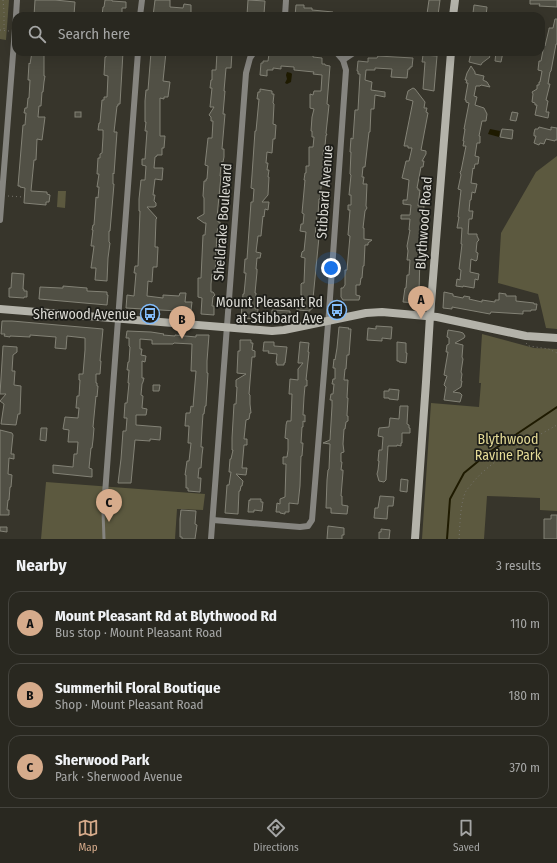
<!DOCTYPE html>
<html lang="en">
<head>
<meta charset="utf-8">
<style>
  :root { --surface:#292820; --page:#313029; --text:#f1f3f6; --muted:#a5a6a5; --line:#45443e; --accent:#d6ab8b }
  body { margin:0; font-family:"Fira Sans Condensed",sans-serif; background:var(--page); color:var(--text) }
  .you { position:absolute; left:331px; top:268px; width:14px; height:14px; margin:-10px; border:3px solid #fff; border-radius:50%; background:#1a73e8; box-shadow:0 0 0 6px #1a73e833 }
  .badge { display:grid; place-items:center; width:26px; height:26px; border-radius:50%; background:var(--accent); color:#111; font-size:13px; font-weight:700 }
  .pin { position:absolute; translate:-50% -33px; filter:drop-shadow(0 1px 2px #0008) }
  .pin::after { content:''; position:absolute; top:21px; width:14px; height:12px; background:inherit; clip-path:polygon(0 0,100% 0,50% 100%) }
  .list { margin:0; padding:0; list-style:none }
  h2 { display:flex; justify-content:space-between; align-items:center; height:52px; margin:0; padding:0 16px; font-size:17px }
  h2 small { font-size:13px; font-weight:400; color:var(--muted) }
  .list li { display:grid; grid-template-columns:26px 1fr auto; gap:12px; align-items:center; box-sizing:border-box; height:64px; margin:0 8px 8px; padding:0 8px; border:1px solid var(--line); border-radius:12px }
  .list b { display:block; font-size:15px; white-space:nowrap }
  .list p { margin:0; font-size:13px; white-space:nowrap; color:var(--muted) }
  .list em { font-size:13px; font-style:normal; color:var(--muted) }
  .icon { flex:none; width:22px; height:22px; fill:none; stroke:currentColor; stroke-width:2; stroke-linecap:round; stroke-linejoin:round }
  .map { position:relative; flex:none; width:557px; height:539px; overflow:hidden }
  .search { position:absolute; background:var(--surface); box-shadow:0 4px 16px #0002; left:12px; right:12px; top:12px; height:44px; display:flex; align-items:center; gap:10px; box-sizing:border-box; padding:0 14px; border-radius:12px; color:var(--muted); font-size:15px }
  .sheet { height:268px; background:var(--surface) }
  nav { display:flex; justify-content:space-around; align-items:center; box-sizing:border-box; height:56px; border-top:1px solid var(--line); background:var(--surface); font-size:11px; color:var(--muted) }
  nav a { display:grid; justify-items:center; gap:2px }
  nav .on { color:var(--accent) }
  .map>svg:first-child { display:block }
</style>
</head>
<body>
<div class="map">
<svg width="557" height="539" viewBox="0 0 557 539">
  <rect width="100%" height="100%" fill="#37352b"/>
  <g fill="#5c593f">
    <polygon points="0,0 9,0 6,40 0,39"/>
    <polygon points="557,156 557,329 546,328 538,294 498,283 501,233 536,172"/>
    <polygon points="58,191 66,191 65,208 57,207"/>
    <polygon points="482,334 534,348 557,349 557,511 540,510 540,498 487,496 484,539 422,539 431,403 479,407 481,383 479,383"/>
    <polygon points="46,482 205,494 203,510 177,509 175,539 41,539"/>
  </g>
  <g fill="#1e1a00">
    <polygon points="287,72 291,73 292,74 291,82 287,84 285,83 287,79 286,75"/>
    <polygon points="490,129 500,131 499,137 488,134"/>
  </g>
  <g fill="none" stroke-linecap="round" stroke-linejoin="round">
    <polyline stroke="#1e1a00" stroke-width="2" points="447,539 450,499 464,473 487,454 557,407"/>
  </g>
  <g fill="#515045" stroke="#838276">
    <polygon points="35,0 55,0 75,2 74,15 61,14 61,16 34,16"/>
    <polygon points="105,0 112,0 112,1 126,2 126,8 122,8 122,16 102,16 103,7 104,7"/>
    <polygon points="155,0 170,0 170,7 183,8 184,4 191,5 191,16 153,16"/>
    <polygon points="248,0 265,1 264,14 263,13 262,16 247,15"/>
    <polygon points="429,0 440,0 438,15 427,14"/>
    <polygon points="530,0 557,0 557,7 539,6 540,4 530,4"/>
    <polygon points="296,5 304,5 304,8 312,8 312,10 333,12 333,16 295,16"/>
    <polygon points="474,5 487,7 486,16 473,13"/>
    <polygon points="555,19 557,19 557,44 556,44 551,71 550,72 548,84 550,84 546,100 548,101 546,112 549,112 548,118 535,115 537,105 535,105 535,103 532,102 533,94 532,92 537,89 537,85 539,85 539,82 540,82 542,71 538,70 539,61 541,61 544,45 545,46 549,29 549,28 553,28"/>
    <polygon points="32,52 44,53 44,76 45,76 44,82 43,92 42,92 41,106 39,106 38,117 45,117 42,140 37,139 36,160 34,160 31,191 47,192 47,194 50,195 49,202 46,202 46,205 24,203 25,188 20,187 20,186 18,186 23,125 25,125 26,113 24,113 25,108 27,108 28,98 29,98 30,80 28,80 29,63 30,64"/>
    <polygon points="107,52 123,52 120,104 118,104 118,106 117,106 114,132 117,132 114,174 113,173 113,184 114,184 110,231 109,231 109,242 110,243 108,258 107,281 95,280 96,268 91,268 94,246 91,246 93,230 92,230 93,225 94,225 96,197 98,198 99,187 97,187 99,174 97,174 98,158 100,158 100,154 102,153 103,137 103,130 98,130 99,123 100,123 102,100 104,100 104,97 107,97 108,76 104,75 105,57 106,57"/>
    <polygon points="151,52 166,52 163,81 170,82 168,97 164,97 164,99 160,98 160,136 165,136 164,148 162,148 162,155 157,155 157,156 155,157 154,168 163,168 162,180 155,179 153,195 155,195 154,201 156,203 156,206 154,207 147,207 157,218 156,219 155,247 158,247 157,267 153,267 152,282 148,281 147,296 163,298 163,295 179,296 180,293 186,293 185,302 192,302 191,310 188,309 188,316 178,315 178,311 126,308 127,295 134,296 136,273 134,273 135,266 138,266 140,211 139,211 139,199 141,180 145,180 146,166 142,165 142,159 145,159 147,131 145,131 146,122 145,122 145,101 146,90 148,90"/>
    <polygon points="217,52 232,52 231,68 226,68 224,91 225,91 223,114 225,114 222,149 224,149 224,157 223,162 221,162 221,166 220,176 221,176 217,217 219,217 218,222 220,222 220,228 218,228 217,232 215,274 212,274 211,284 211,292 213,292 215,295 213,297 212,306 214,306 214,315 201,314 202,298 198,297 198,278 201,278 203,235 205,235 206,223 204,223 197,218 204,214 204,198 203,196 204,181 206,181 206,179 207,179 208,166 205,165 208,138 212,138 213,121 211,121 211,117 209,115 214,107 210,107 212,88 210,88 211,80 212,80 212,70 216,70"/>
    <polygon points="276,52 313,54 313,57 322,58 322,64 325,64 325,65 330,66 327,104 329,105 326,133 327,135 326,135 325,146 324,146 323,155 324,155 320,199 319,199 318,215 317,215 315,237 319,237 312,309 310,309 310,311 297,310 297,304 301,304 302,295 301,295 301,284 302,283 304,283 305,258 301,257 302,252 303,251 304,251 306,232 300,231 301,224 303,224 304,214 302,213 305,180 304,180 305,173 306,173 306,166 309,166 309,147 313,147 314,137 312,137 312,131 311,131 312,117 314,109 310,108 310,94 313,95 314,91 321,91 322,75 313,74 314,72 294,70 294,67 281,66 281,69 273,68 273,70 267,70 267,76 260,75 261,63 263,63 263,61 268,61 269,54 276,55"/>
    <polygon points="471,52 487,52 490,57 482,63 481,65 469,62"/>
    <polygon points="496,52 503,52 501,62 495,61"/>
    <polygon points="423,55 437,56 434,91 423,89 425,62 422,62"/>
    <polygon points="378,56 413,58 412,67 410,67 410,69 408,69 407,78 391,77 392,69 375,68 375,70 366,70 365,80 372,82 371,90 385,92 385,97 375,95 374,109 371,109 370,132 369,132 365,167 363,167 362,177 364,177 363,184 367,184 366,206 367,208 365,211 363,228 364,228 364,239 372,240 368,243 368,245 365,245 364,266 363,266 362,278 361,278 360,285 356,285 356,295 360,296 359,300 343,300 341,297 341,288 343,288 345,285 345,270 347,270 350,236 348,235 350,210 348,210 348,205 351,205 351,195 349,195 351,175 350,174 351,152 350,152 351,138 353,139 355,110 358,110 360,74 358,74 358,71 357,71 358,61 368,62 368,58 377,58"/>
    <polygon points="471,66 475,72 475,74 484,76 483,80 487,82 490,87 481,85 480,86 476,86 474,96 477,97 475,105 484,108 487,114 486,121 482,121 479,136 480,136 480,143 477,143 475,156 479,157 478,164 475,164 474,169 473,168 471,183 477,184 475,193 472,192 471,200 470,200 469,211 473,211 472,219 469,219 468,234 477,234 477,236 479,240 477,242 476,252 478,253 477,260 476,261 471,259 470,272 479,274 478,280 475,279 474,288 463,286 463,287 456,286 457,279 460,280 461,270 459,269 462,244 461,244 462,228 457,228 459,217 458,217 461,190 458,189 461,175 460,172 461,171 466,146 463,146 464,141 463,141 465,129 464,129 469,103 466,102 466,100 465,100 468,83 466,83 467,80 465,80 467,73"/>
    <polygon points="413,88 415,89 425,102 424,108 427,108 426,112 428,113 421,150 426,151 426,154 422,161 424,161 423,167 421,167 417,188 418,188 418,190 420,190 418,206 424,206 423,220 424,220 423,239 422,239 420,255 419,293 417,293 416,303 403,302 405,288 406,288 407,275 409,275 410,260 407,260 408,251 407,246 410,230 409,230 410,219 401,219 401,215 410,215 411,205 403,204 403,200 407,200 409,180 402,178 406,161 409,161 412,148 408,148 408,146 404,146 413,101 406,99 408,91"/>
    <polygon points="260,89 272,91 272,94 274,94 273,103 274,104 273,124 276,125 275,139 273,139 272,153 267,152 266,163 268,163 267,170 269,170 268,177 269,177 268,195 262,202 269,202 268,210 265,209 264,217 263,216 261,236 258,236 256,252 261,253 260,258 257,258 256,269 257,269 257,272 255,293 256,293 255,309 258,309 257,320 241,317 243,294 244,294 246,273 244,273 245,259 247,259 251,202 253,202 254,189 251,188 252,175 255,131 256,131 259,99 257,99 258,92 260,92"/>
    <rect x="75" y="112" width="6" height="5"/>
    <polygon points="512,112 518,113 516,121 510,120"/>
    <polygon points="539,127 551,130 551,127 557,128 557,140 555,140 555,141 546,139 544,144 540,143 539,145 534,143 536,136 534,136 534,133 535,129 538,129"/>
    <polygon points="502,129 513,130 512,139 500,137"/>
    <polygon points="12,273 24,274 23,289 24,289 24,291 27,291 27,297 24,297 24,298 9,297 9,288 11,288"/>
    <polygon points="63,286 87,288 87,291 107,292 107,295 108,295 107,305 39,299 40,287 61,288 63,288"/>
    <polygon points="444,292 453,294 453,296 463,298 464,296 470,297 469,299 482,302 482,300 495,302 495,300 499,300 499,293 506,294 506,296 516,296 516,301 534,303 534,304 537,304 536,310 531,310 531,311 523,311 523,314 491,312 490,314 452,307 452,309 443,308"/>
    <polygon points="272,310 290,311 290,315 284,319 272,318"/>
    <polygon points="2,321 12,321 103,329 100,361 101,361 100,374 96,374 96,383 97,383 97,386 98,386 97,397 96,396 93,427 94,428 93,440 92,448 91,448 89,468 92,469 92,477 53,473 53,465 73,467 74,454 77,454 78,442 68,442 69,430 63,429 65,417 78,418 79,408 76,408 77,396 79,396 80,380 79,380 79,374 83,374 85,350 85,338 67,336 66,349 55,348 56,337 30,335 30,337 10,336 10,337 4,336 5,334 1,334"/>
    <polygon points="376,326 392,327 391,339 382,338 382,341 367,340 368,328 376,329"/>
    <polygon points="339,327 349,328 348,329 351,329 349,355 347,355 346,369 345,369 344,380 348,380 347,398 348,398 347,415 347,416 348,416 348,421 346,422 345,429 344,429 343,444 344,452 341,453 341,462 342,462 341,470 343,470 343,472 341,496 342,496 342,505 348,506 347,514 331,513 331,508 326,508 327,480 328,470 329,469 330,444 323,443 330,440 332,406 332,400 330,400 331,394 333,394 334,384 332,384 333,379 335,379 335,368 333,368 334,359 335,360 337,348"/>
    <polygon points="448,330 460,332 463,333 465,336 464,338 455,343 463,345 462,357 463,359 461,372 462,374 461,381 462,381 461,387 453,392 460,393 462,395 460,402 444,400 446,387 444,385 447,376 444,375 448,352 446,352 447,345 449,344 449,338 447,337"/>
    <polygon points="127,331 151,332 164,334 163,335 175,336 175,335 196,337 196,335 209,335 207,361 207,373 208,373 206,406 205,406 204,414 203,414 202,429 201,447 203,447 202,455 201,468 199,468 198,478 201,478 200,492 188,491 188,488 186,488 186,475 185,475 187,461 189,461 191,443 188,443 189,426 185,426 186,413 190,413 191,406 193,407 196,371 191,371 192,344 174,343 173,344 152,344 152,340 140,339 140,349 142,349 141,355 146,356 145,362 142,361 142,378 144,378 143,382 142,384 141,395 143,396 142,408 147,409 146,415 136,415 136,425 161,427 160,440 150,439 150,441 135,440 131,483 118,483 121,459 123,431 126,431 127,418 124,418 125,403 127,403 129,383 128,383 129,370 127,370 128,362 129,362 130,347 129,346 129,338 126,338"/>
    <polygon points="240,340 251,340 251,343 253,343 252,350 255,351 255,357 252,357 249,394 250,395 250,404 251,413 250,413 249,419 246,420 244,439 247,439 247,445 244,445 242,468 247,468 246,475 236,474 243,481 242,486 241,486 240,491 239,491 238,514 225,513 227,485 229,485 231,472 229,472 230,459 231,459 233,450 232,450 232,438 234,404 236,404 237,387 236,387 236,380 246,374 237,373 238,351 240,351"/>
    <polygon points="264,342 274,342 274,346 287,347 285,363 284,363 284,365 277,365 277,363 276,363 277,354 268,353 269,351 263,351"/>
    <polygon points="300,342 309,343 308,352 309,352 306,380 307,380 307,386 305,386 304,397 303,415 305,415 305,422 303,421 303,427 302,427 301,443 303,443 302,456 301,456 300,486 298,504 289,503 289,512 285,512 285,514 280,513 280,512 276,512 277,503 280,504 280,499 285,497 286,464 283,464 283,457 287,457 288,450 288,439 285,438 286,426 286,425 287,421 291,421 292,394 289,394 290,379 298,380 298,369 303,363 298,363"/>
    <polygon points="397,342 406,343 406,353 407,353 406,363 399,362 399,361 397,361"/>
    <polygon points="3,346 17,347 17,352 13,355 12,371 15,371 14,385 21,386 20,414 18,414 16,425 1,424 4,404 0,401 6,394 0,394"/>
    <polygon points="153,385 160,385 159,391 153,391"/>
    <polygon points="389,389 399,390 398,400 389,399 389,398 384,398 384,391 389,391"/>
    <polygon points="400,406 408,406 407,424 409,425 409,428 410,428 410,433 402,433 402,443 401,443 401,446 397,445 397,446 388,446 386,480 384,482 379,481 377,474 378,470 379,461 378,461 379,450 382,450 383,437 378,436 379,428 389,427 390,418 399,419"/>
    <polygon points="41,428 47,428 46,441 40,440"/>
    <polygon points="0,430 12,433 13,435 11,454 14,454 14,459 9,458 8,474 12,475 11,487 10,487 9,500 8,500 7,510 9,510 9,515 0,515"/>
    <polygon points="401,479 408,480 407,492 400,491"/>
    <polygon points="380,496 394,497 393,506 388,506 387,519 374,518 375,508 378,508"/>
    <polygon points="250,499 261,499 261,502 263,502 262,511 254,510 254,512 248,512 249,500 250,501"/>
    <polygon points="181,510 196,511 195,524 197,525 195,539 182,539 182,537 180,537 180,519"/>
    <polygon points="551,515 557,515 557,539 544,539 544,519 551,519"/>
    <polygon points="328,526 344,528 344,535 342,535 342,539 327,539"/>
    <polygon points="0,527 7,527 7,532 0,531"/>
    <polygon points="381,529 390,530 389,539 379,539 379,532 381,532"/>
  </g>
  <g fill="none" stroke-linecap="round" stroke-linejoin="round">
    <g stroke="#76746c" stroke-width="1" stroke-dasharray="1 3" stroke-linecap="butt">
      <polyline points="3,0 4,11 4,30"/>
      <polyline points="0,30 9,31"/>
      <polyline points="8,196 23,197"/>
      <polyline points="526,343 529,346 549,349 557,353"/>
      <path d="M459 539C460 527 460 502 466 491 468 488 472 484 474 481 495 457 529 441 557 425"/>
    </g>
    <polyline stroke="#868580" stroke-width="3" points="104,539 103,511 105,494"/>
    <g stroke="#868580" stroke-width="6">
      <polyline points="16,16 17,0"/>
      <polyline points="140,16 142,0"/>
      <polyline points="285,16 286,0"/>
      <polyline points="343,60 355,52"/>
      <polyline points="0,220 16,16"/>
      <polyline points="105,494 138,52"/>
      <polyline points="213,520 300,527 308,526 312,520 329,312 346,70 343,60 336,52"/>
      <polyline points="211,539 246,73 250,58 254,52"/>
    </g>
    <g stroke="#b4b3aa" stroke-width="8">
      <polyline points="453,16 455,0"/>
      <polyline points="0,309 272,331 284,330 366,313 382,312 437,317 526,336 557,338"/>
      <polyline points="415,539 426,382 430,316 451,52"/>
    </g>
  </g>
  <defs>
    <symbol id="bus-ring" viewBox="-11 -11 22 22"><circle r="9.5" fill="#1d1d18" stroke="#83bcfa" stroke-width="1.5"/><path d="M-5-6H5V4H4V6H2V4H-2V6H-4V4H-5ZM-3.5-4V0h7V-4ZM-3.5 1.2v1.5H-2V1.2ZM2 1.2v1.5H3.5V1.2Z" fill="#83bcfa"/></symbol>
  </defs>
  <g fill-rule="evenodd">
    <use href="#bus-ring" x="326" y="299" width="22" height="22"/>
    <use href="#bus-ring" x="139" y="303" width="22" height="22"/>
  </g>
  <g text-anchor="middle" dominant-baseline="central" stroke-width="3.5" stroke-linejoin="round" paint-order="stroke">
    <g font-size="14" fill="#dbdad4" stroke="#1d1d18">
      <text transform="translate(325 192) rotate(-86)">Stibbard Avenue</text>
      <text transform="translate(223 222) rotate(-86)">Sheldrake Boulevard</text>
      <text transform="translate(424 223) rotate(-86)">Blythwood Road</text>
    </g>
    <g font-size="14" fill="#dbdad4" stroke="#1d1d18" text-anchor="end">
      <text x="323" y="302">Mount Pleasant Rd<tspan x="323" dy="16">at Stibbard Ave</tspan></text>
      <text x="136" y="314">Sherwood Avenue</text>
    </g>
    <g font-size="14" fill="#e4da96" stroke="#1d1d18">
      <text x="508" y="439">Blythwood<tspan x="508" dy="16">Ravine Park</tspan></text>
    </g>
  </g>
</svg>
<div class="you"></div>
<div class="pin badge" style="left:421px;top:319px">A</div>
<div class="pin badge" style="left:182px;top:339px">B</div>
<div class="pin badge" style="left:109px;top:522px">C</div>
<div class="search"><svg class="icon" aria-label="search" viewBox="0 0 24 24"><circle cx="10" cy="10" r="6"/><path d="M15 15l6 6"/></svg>Search here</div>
</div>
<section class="sheet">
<h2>Nearby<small>3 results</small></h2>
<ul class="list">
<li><span class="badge">A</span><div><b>Mount Pleasant Rd at Blythwood Rd</b><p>Bus stop · Mount Pleasant Road</p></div><em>110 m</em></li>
<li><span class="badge">B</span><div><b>Summerhil Floral Boutique</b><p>Shop · Mount Pleasant Road</p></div><em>180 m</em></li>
<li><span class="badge">C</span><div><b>Sherwood Park</b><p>Park · Sherwood Avenue</p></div><em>370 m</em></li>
</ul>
</section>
<nav>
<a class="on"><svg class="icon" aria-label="map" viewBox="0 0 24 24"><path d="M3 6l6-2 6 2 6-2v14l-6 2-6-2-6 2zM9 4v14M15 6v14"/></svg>Map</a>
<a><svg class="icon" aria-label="directions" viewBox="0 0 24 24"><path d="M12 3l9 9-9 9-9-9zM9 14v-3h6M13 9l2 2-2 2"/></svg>Directions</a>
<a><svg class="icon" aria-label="saved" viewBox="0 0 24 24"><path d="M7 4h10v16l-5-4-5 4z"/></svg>Saved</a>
</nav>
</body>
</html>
